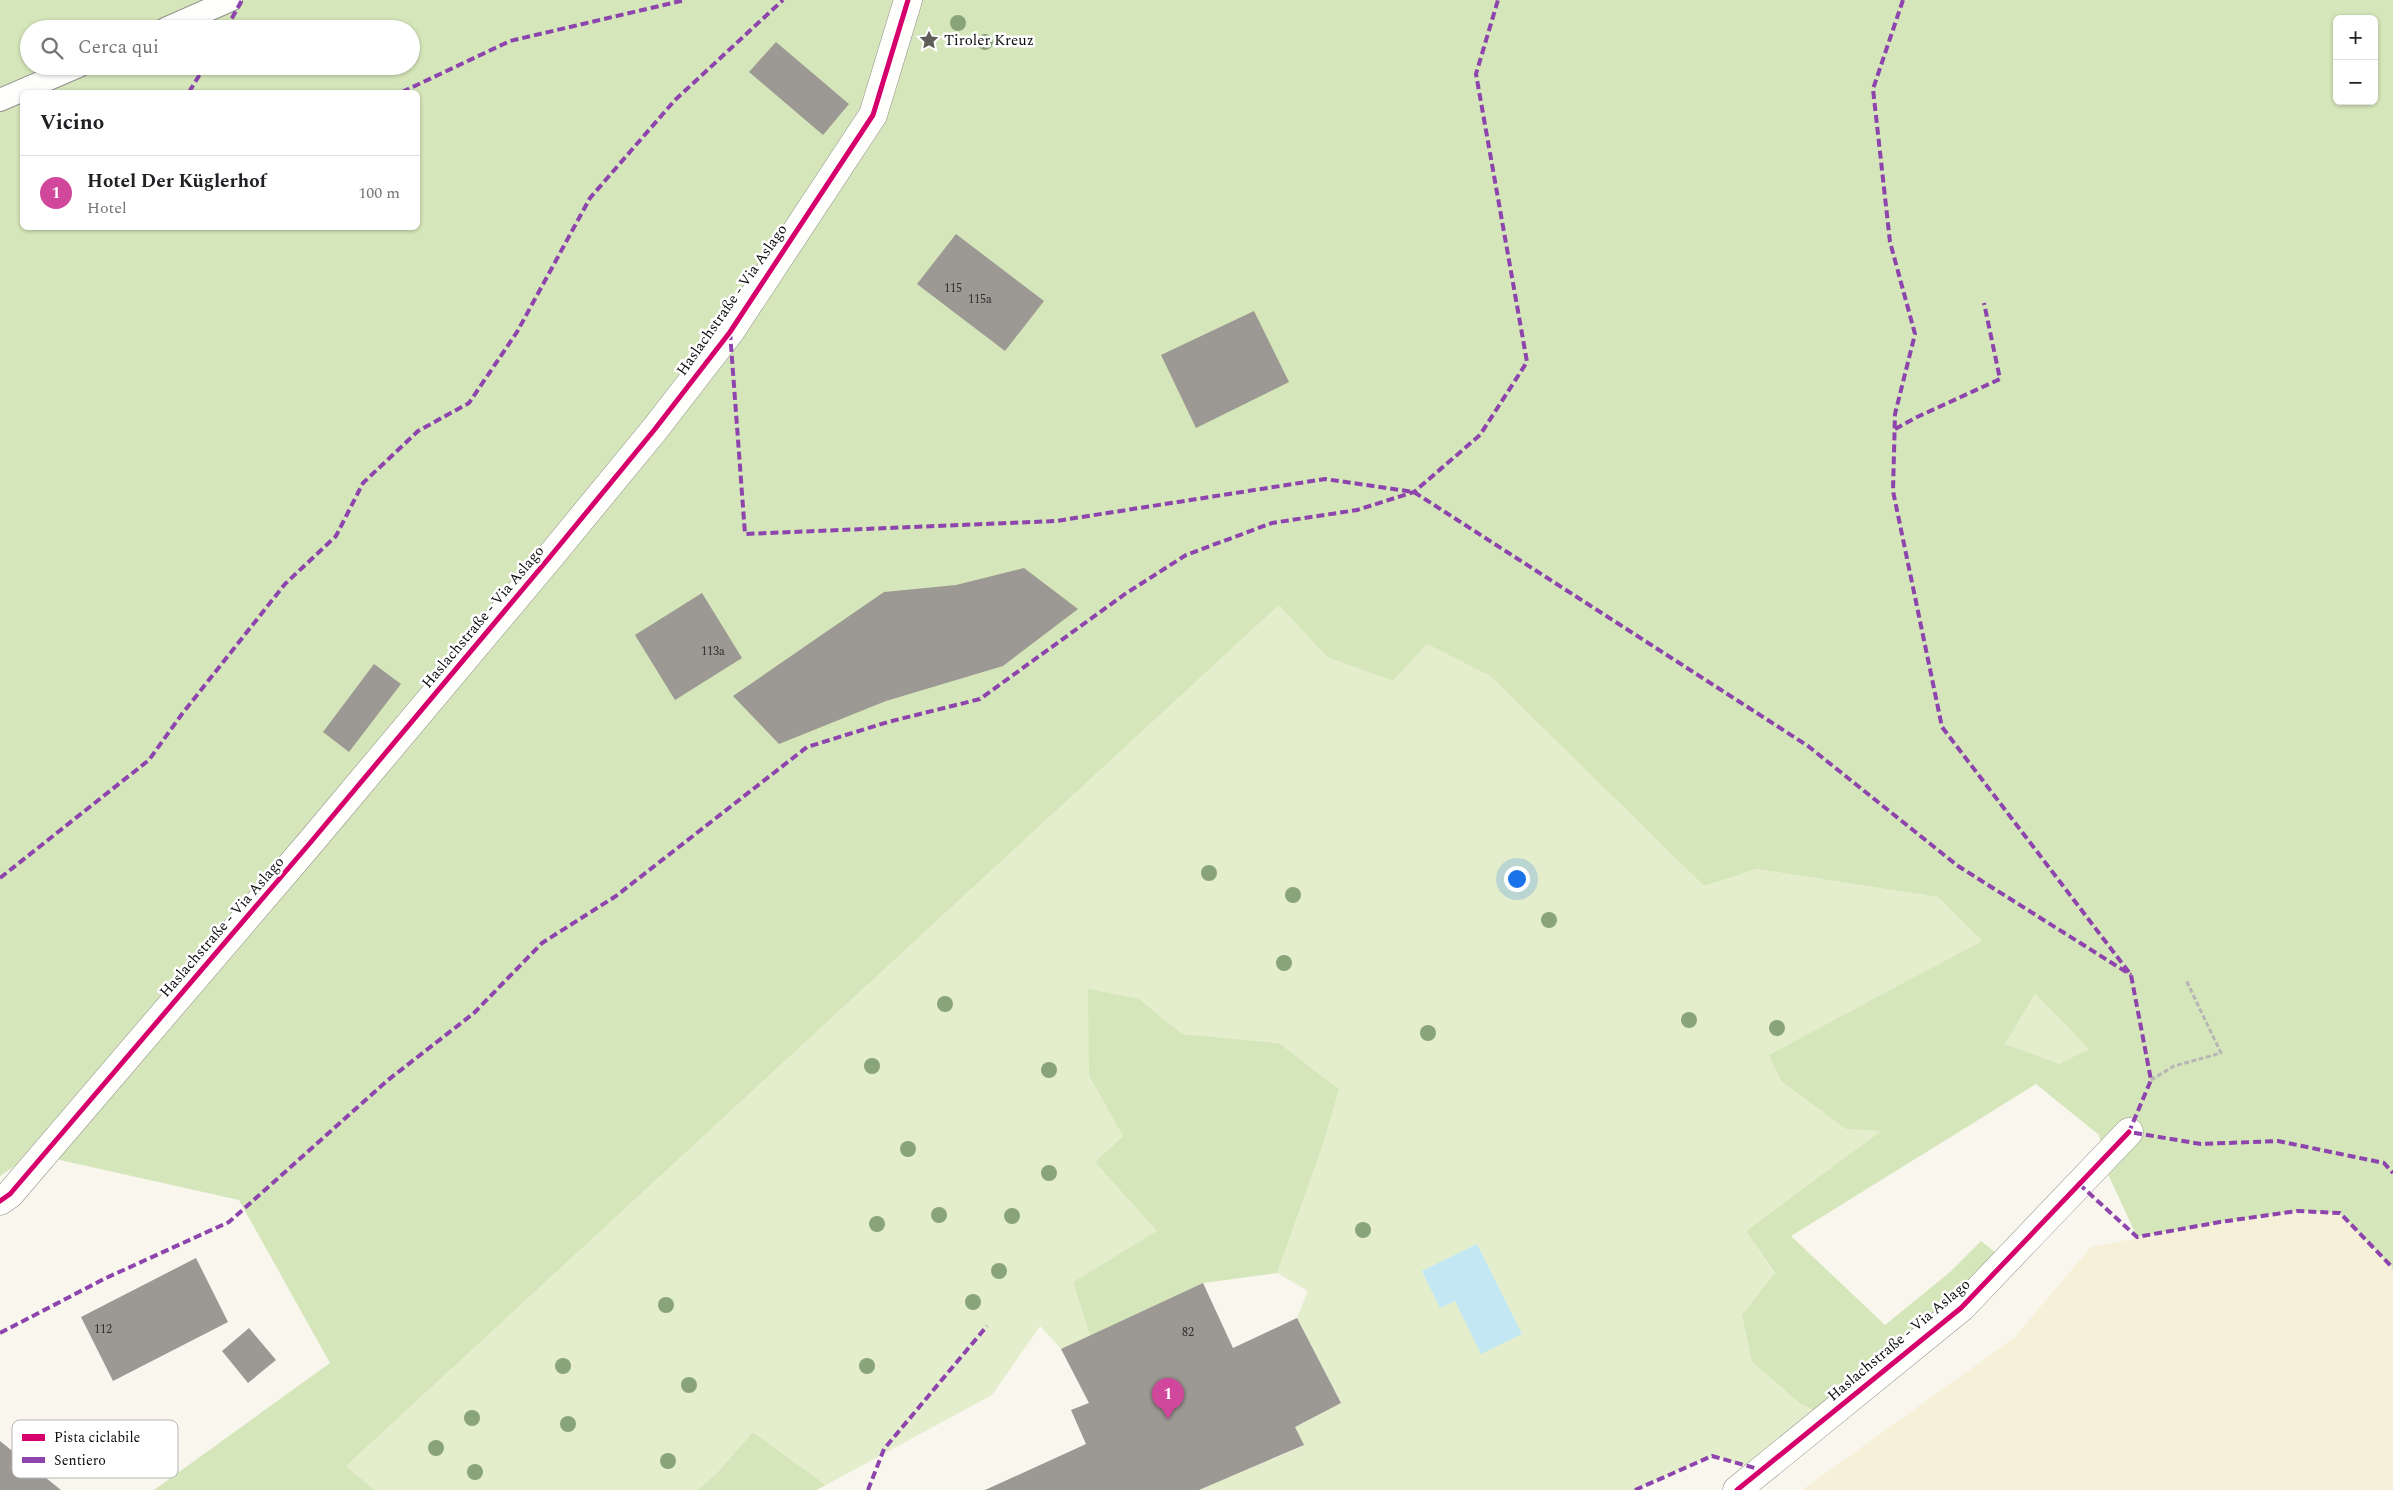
<!DOCTYPE html>
<html lang="it">
<head>
<meta charset="utf-8">
<style>
  :root { --surface:#fff; --page:#f6f6f6; --text:#202124; --muted:#757577; --line:#e0e0e0; --accent:#5e5d59 }
  body { margin:0; font-family:Spectral,serif; background:var(--page); color:var(--text) }
  .controls { position:absolute; right:15px; top:15px; display:grid; overflow:hidden; border-radius:8px; box-shadow:0 1px 4px #0004 }
  .controls button { width:45px; height:45px; display:grid; place-items:center; padding:0; border:0; border-bottom:1px solid var(--line); background:var(--surface); color:var(--text); font:25px sans-serif }
  .you { position:absolute; left:1516px; top:878px; width:18px; height:18px; margin:-12px; border:4px solid #fff; border-radius:50%; background:#1a73e8; box-shadow:0 0 0 8px #1a73e833 }
  .badge { display:grid; place-items:center; width:32px; height:32px; border-radius:50%; background:var(--accent); color:#fff; font-size:16px; font-weight:700 }
  .pin { position:absolute; translate:-50% -41px; filter:drop-shadow(0 1px 2px #0008) }
  .pin::after { content:''; position:absolute; top:26px; width:18px; height:15px; background:inherit; clip-path:polygon(0 0,100% 0,50% 100%) }
  .list { margin:0; padding:0; list-style:none }
  h2 { display:flex; justify-content:space-between; align-items:center; height:65px; margin:0; padding:0 20px; font-size:21px }
  h2 small { font-size:16px; font-weight:400; color:var(--muted) }
  .list li { display:grid; grid-template-columns:32px 1fr auto; gap:15px; align-items:center; box-sizing:border-box; height:75px; padding:0 20px; border-top:1px solid var(--line) }
  .list b { display:block; font-size:19px; white-space:nowrap }
  .list p { margin:0; font-size:16px; white-space:nowrap; color:var(--muted) }
  .list em { font-size:16px; font-style:normal; color:var(--muted) }
  .icon { flex:none; width:28px; height:28px; fill:none; stroke:currentColor; stroke-width:2; stroke-linecap:round; stroke-linejoin:round }
  .map { position:relative; flex:none; width:2393px; height:1490px; overflow:hidden }
  .search { position:absolute; background:var(--surface); box-shadow:0 1px 4px #0004; left:20px; top:20px; width:400px; height:55px; display:flex; align-items:center; gap:12px; box-sizing:border-box; padding:0 18px; border-radius:28px; color:var(--muted); font-size:19px }
  .panel { position:absolute; background:var(--surface); box-shadow:0 1px 4px #0004; left:20px; top:90px; width:400px; height:140px; border-radius:8px }
  .map>svg:first-child { display:block }
</style>
</head>
<body>
<div class="map">
<svg width="2393" height="1490" viewBox="0 0 2393 1490">
  <rect width="100%" height="100%" fill="#f9f6ed"/>
  <polygon fill="#f6f0d9" points="2297,1211 2340,1213 2393,1268 2393,1490 1802,1490 2014,1338 2091,1247 2220,1222"/>
  <g fill="#e4eecd">
    <polygon points="1279,605 1327,657 1393,681 1427,644 1490,676 1704,886 1757,869 1938,897 1983,942 1770,1055 1781,1081 1846,1129 1881,1131 1746,1231 1775,1274 1743,1315 1826,1417 1762,1470 1712,1456 1635,1490 1199,1490 1303,1446 1295,1427 1341,1403 1297,1318 1308,1291 1277,1273 1339,1089 1279,1043 1182,1034 1139,999 1089,1076 1123,1136 1095,1162 1158,1231 1073,1282 1090,1336 1061,1349 1040,1326 992,1395 826,1485 753,1432 715,1475 697,1490 375,1490 346,1466"/>
    <polygon points="2035,994 2089,1049 2059,1065 2005,1044"/>
  </g>
  <g fill="#d5e6ba" fill-rule="evenodd">
    <path d="M0 0H2393V1268L2340 1213 2297 1211 2220 1222 2137 1237 2108 1174 2099 1135 2036 1084 1791 1236 1885 1325 1950 1272 1981 1241 2006 1261 1826 1417 1800 1403 1752 1362 1742 1315 1775 1273 1746 1231 1881 1131 1846 1129 1781 1081 1769 1055 1982 941 1938 897 1757 869 1704 886 1490 676 1427 644 1393 681 1327 657 1279 605 346 1466 375 1490H154L330 1363 239 1200 33 1154 0 1176ZM2337 19H2374V101H2337ZM29 29H411V66H29ZM22 92H418V228H22ZM2035 994 2089 1049 2059 1064 2005 1044Z"/>
    <polygon points="1088,989 1139,999 1182,1034 1279,1043 1339,1089 1324,1141 1277,1273 1203,1283 1090,1336 1073,1282 1157,1231 1095,1162 1123,1136 1089,1076"/>
    <polygon points="753,1432 826,1485 816,1490 697,1490 715,1475"/>
  </g>
  <polygon fill="#c3e8f4" points="1477,1244 1522,1334 1481,1354 1455,1301 1440,1308 1422,1271"/>
  <g fill="#9c9893">
    <polygon points="776,42 849,104 823,135 749,72"/>
    <polygon points="956,234 1044,301 1005,351 917,284"/>
    <polygon points="1254,311 1289,382 1196,428 1161,355"/>
    <polygon points="1024,568 1078,609 1003,666 886,701 779,744 733,696 884,592 956,585"/>
    <polygon points="702,593 742,658 675,700 635,635"/>
    <polygon points="374,664 401,684 349,752 323,732"/>
    <polygon points="196,1258 228,1322 113,1381 81,1317"/>
    <polygon points="1203,1283 1233,1348 1297,1318 1341,1403 1295,1427 1304,1445 1199,1490 985,1490 1086,1444 1071,1410 1089,1403 1061,1349"/>
    <polygon points="249,1328 276,1360 248,1383 222,1351"/>
    <polygon points="0,1441 61,1490 0,1490"/>
  </g>
  <g fill="none" stroke-linecap="round" stroke-linejoin="round">
    <defs>
      <g id="service">
        <polyline points="165,29 231,0"/>
        <polyline points="0,100 79,66"/>
      </g>
      <g id="minor">
        <polyline points="0,1201 10,1194 310,843 549,558 655,429 730,332 873,115 908,0"/>
        <polyline points="1737,1490 1961,1308 2129,1132"/>
      </g>
    </defs>
    <use href="#service" stroke="#92908c" stroke-width="24"/>
    <use href="#minor" stroke="#92908c" stroke-width="29"/>
    <polyline stroke="#b7b6b5" stroke-width="3" stroke-dasharray="5 2.5" stroke-linecap="butt" points="2151,1080 2174,1066 2221,1053 2186,980"/>
    <use href="#service" stroke="#fefefc" stroke-width="22"/>
    <use href="#minor" stroke="#fefefc" stroke-width="28"/>
    <g stroke="#8e44ad" stroke-width="4" stroke-dasharray="8 4" stroke-linecap="butt">
      <polyline points="1903,0 1873,89 1890,242 1915,334 1895,414 1893,491 1942,727 2131,975 2151,1080 2129,1132 2201,1144 2278,1141 2384,1163 2393,1173"/>
      <polyline points="226,29 242,0"/>
      <polyline points="189,92 205,66"/>
      <polyline points="402,92 510,41 685,0"/>
      <polyline points="730,332 745,534 1056,521 1325,479 1414,492 1808,746 1958,866 2131,975"/>
      <polyline points="1895,429 1917,417 2000,379 1984,303"/>
      <polyline points="0,878 149,760 182,714 285,584 336,536 363,483 418,431 469,403 517,332 590,198 675,100 783,0"/>
      <polyline points="2079,1184 2137,1237 2220,1222 2297,1211 2340,1213 2393,1268"/>
      <polyline points="0,1333 106,1278 229,1222 388,1080 474,1013 542,943 616,896 807,747 888,722 980,699 1125,594 1186,555 1272,523 1357,510 1414,492 1480,435 1527,362 1476,74 1498,0"/>
      <polyline points="868,1490 884,1449 987,1326"/>
      <polyline points="1635,1490 1712,1456 1762,1470"/>
    </g>
    <defs>
      <g id="cycleway">
        <polyline points="0,1201 10,1194 310,843 549,558 655,429 730,332 873,115 908,0"/>
        <polyline points="1737,1490 1961,1308 2129,1132"/>
      </g>
    </defs>
    <use href="#cycleway" stroke="#fff" stroke-width="8"/>
    <use href="#cycleway" stroke="#d6006c" stroke-width="5"/>
  </g>
  <g fill="#8aa47a">
    <circle cx="958" cy="23" r="8"/>
    <circle cx="985" cy="42" r="8"/>
    <circle cx="1209" cy="873" r="8"/>
    <circle cx="1293" cy="895" r="8"/>
    <circle cx="1549" cy="920" r="8"/>
    <circle cx="1284" cy="963" r="8"/>
    <circle cx="945" cy="1004" r="8"/>
    <circle cx="1689" cy="1020" r="8"/>
    <circle cx="1777" cy="1028" r="8"/>
    <circle cx="1428" cy="1033" r="8"/>
    <circle cx="872" cy="1066" r="8"/>
    <circle cx="1049" cy="1070" r="8"/>
    <circle cx="908" cy="1149" r="8"/>
    <circle cx="1049" cy="1173" r="8"/>
    <circle cx="939" cy="1215" r="8"/>
    <circle cx="1012" cy="1216" r="8"/>
    <circle cx="877" cy="1224" r="8"/>
    <circle cx="1363" cy="1230" r="8"/>
    <circle cx="999" cy="1271" r="8"/>
    <circle cx="973" cy="1302" r="8"/>
    <circle cx="666" cy="1305" r="8"/>
    <circle cx="563" cy="1366" r="8"/>
    <circle cx="867" cy="1366" r="8"/>
    <circle cx="689" cy="1385" r="8"/>
    <circle cx="472" cy="1418" r="8"/>
    <circle cx="568" cy="1424" r="8"/>
    <circle cx="436" cy="1448" r="8"/>
    <circle cx="668" cy="1461" r="8"/>
    <circle cx="475" cy="1472" r="8"/>
  </g>
  <defs>
    <symbol id="sight-bare" viewBox="-9 -9 18 18"><path d="M0-6L1.8-2.2L6-1.7L2.9 1.2L3.7 5.4L0 3.3L-3.7 5.4L-2.9 1.2L-6-1.7L-1.8-2.2Z" fill="#5e5d59" stroke="#fff" stroke-width="2.5" paint-order="stroke"/></symbol>
  </defs>
  <g fill-rule="evenodd">
    <use href="#sight-bare" x="915" y="26" width="28" height="28"/>
  </g>
  <g text-anchor="middle" dominant-baseline="central" stroke-width="5" stroke-linejoin="round" paint-order="stroke">
    <g font-size="12" fill="#2e2e2c">
      <text x="953" y="288">115</text>
      <text x="980" y="299">115a</text>
      <text x="713" y="651">113a</text>
      <text x="103" y="1329">112</text>
      <text x="1188" y="1332">82</text>
    </g>
    <g font-size="15" fill="#0a0a0a" stroke="#fff" text-anchor="start">
      <text x="944" y="40">Tiroler Kreuz</text>
    </g>
    <g font-size="15" fill="#0a0a0a" stroke="#fff">
      <text transform="translate(732 300) rotate(-55)">Haslachstraße - Via Aslago</text>
      <text transform="translate(483 617) rotate(-50)">Haslachstraße - Via Aslago</text>
      <text transform="translate(222 927) rotate(-49)">Haslachstraße - Via Aslago</text>
      <text transform="translate(1899 1340) rotate(-40)">Haslachstraße - Via Aslago</text>
    </g>
  </g>
  <rect x="12" y="1420" width="166" height="58" rx="8" fill="#fff" stroke="#b6b6b6" stroke-width="1"/>
  <rect x="22" y="1434" width="23" height="7" fill="#d6006c"/>
  <rect x="22" y="1457" width="23" height="6" fill="#8e44ad"/>
  <g font-size="14" fill="#0a0a0a">
    <text x="54" y="1442">Pista ciclabile</text>
    <text x="54" y="1465">Sentiero</text>
  </g>
</svg>
<div class="controls">
<button>+</button>
<button>−</button>
</div>
<div class="you"></div>
<div class="pin badge" style="left:1168px;top:1419px;background:#d1479c">1</div>
<div class="search"><svg class="icon" aria-label="search" viewBox="0 0 24 24"><circle cx="10" cy="10" r="6"/><path d="M15 15l6 6"/></svg>Cerca qui</div>
<section class="panel">
<h2>Vicino<small></small></h2>
<ul class="list">
<li><span class="badge" style="background:#d1479c">1</span><div><b>Hotel Der Küglerhof</b><p>Hotel</p></div><em>100 m</em></li>
</ul>
</section>
</div>
</body>
</html>
